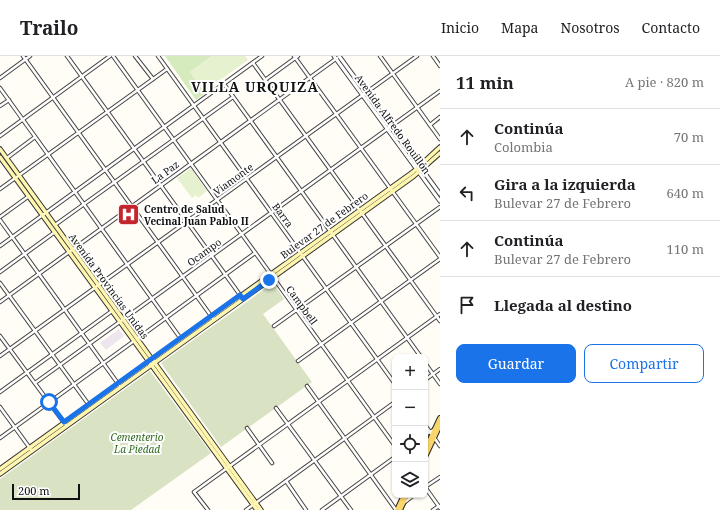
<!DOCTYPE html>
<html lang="es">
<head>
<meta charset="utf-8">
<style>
  :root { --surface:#fff; --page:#f2f2f2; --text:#202124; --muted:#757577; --line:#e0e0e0; --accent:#1a73e8 }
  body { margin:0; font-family:"Noto Serif",serif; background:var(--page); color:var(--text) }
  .controls { position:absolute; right:12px; bottom:12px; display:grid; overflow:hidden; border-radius:8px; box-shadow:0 1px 3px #0004 }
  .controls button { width:36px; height:36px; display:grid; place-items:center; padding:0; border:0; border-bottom:1px solid var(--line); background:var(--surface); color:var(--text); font:20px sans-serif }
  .scale { position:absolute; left:12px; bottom:10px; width:68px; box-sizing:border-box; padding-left:4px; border:2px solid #111; border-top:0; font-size:11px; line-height:14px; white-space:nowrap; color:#111; -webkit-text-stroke:3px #fff; paint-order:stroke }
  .stop { position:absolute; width:12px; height:12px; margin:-9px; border:3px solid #1a73e8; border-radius:50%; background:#fff }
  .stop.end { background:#1a73e8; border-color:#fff; box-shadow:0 1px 4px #0008 }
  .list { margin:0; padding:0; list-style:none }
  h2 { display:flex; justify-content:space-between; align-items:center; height:52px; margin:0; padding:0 16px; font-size:17px }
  h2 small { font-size:13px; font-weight:400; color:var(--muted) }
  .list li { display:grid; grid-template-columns:26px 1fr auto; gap:12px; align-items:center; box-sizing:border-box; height:56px; padding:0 16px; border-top:1px solid var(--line) }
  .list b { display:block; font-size:15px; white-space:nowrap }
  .list p { margin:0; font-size:13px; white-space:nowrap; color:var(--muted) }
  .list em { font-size:13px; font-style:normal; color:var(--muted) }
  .actions { display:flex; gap:8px; padding:12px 16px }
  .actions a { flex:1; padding:9px 0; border:1px solid var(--accent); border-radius:8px; text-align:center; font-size:14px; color:var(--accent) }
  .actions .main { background:var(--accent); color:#fff }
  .icon { flex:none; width:22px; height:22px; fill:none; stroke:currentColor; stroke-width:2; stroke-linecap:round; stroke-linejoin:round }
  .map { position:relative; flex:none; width:440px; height:454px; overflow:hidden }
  header { display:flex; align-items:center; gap:24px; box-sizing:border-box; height:56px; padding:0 20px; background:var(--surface); border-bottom:1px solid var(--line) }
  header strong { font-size:19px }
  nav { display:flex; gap:22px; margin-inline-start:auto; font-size:14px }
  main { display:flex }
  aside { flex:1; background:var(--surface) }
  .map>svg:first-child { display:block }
</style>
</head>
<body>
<header>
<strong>Trailo</strong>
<nav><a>Inicio</a><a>Mapa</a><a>Nosotros</a><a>Contacto</a></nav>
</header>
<main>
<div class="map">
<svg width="440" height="454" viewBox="0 0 440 454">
  <rect width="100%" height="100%" fill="#fffdf5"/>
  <polygon fill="#eee6ef" points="119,273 124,280 106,294 100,287"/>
  <polygon fill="#d5ebbd" points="165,0 212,0 190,16 205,37 196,44"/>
  <g fill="#d9e3c4">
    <polygon points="273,227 284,243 263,258 312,326 221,391 161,307"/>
    <polygon points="150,315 211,397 131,454 0,454 0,423"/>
  </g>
  <g fill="#e6f2cf">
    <polygon points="212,0 245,0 248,4 214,28 215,30 205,37 190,16"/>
    <polygon points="191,112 207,135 198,142 196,139 192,142 177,122"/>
  </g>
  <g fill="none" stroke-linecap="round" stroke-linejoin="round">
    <defs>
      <g id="minor">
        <polyline points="23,0 214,264"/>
        <polyline points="67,0 243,243"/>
        <polyline points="113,0 395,390"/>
        <polyline points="135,0 153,23"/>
        <polyline points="158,0 395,328"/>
        <polyline points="294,0 440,201"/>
        <polyline points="380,0 440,83"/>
        <polyline points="433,0 440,10"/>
        <polyline points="253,7 440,265"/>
        <polyline points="0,22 30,0"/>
        <polyline points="265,24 298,0"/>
        <polyline points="224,28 421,301"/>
        <polyline points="0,32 181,283"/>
        <polyline points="0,50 9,44"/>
        <polyline points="430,69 440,61"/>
        <polyline points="0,80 110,0"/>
        <polyline points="7,102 35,81"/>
        <polyline points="0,133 167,13"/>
        <polyline points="0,161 29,140"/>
        <polyline points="0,164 119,329"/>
        <polyline points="55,169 233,41"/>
        <polyline points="0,190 262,0"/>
        <polyline points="0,216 55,176"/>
        <polyline points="0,227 89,349"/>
        <polyline points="0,246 337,2"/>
        <polyline points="274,270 440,151"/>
        <polyline points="0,280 65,368"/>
        <polyline points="137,283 255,197"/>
        <polyline points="0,300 417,0"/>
        <polyline points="298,305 440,203"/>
        <polyline points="425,307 440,328"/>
        <polyline points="425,324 440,313"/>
        <polyline points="35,327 440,35"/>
        <polyline points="307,330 396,454"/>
        <polyline points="0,336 112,255"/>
        <polyline points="0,351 32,395"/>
        <polyline points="276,352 351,454"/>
        <polyline points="425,369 440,390"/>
        <polyline points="247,372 272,407"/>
        <polyline points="425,379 435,373"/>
        <polyline points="0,382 134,285"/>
        <polyline points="286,425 306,454"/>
        <polyline points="425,431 440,452"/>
        <polyline points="425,431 440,421"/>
        <polyline points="405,446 414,439"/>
        <polyline points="208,454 194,436 440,258"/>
        <polyline points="246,454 395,346"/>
        <polyline points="322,454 395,401"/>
        <polyline points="433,454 439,450"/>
      </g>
      <g id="tertiary">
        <polyline points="334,0 440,145"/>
        <polyline points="339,0 440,138"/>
      </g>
      <g id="secondary">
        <polyline points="0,93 261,454"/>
        <polyline points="0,101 257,454"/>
        <polyline points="0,413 413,116 440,91"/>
        <polyline points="0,418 414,120 440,97"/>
      </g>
      <g id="primary">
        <polyline points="425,394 440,362"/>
        <polyline points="425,401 440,369"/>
        <polyline points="397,454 404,439"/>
        <polyline points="400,454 407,439"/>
      </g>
    </defs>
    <use href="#minor" stroke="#444" stroke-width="4.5"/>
    <use href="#tertiary" stroke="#444" stroke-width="5"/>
    <use href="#secondary" stroke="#333" stroke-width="5.5"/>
    <use href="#primary" stroke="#222" stroke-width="6"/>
    <use href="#minor" stroke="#fff" stroke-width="2.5"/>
    <use href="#tertiary" stroke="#fff" stroke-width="3"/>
    <use href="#secondary" stroke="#fff6b0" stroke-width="3.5"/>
    <use href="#primary" stroke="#f9d66b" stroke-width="4"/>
  </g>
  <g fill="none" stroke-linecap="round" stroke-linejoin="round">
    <polyline stroke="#1a73e8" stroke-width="5" points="49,346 64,366 240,239 243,243 269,224"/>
  </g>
  <defs>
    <symbol id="hospital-square" viewBox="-11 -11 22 22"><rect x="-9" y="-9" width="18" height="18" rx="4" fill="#c4262e" stroke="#fff"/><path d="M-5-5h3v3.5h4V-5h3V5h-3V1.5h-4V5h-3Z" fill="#fff"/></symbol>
  </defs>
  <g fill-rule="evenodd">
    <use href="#hospital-square" x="116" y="146" width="25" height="25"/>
  </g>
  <g text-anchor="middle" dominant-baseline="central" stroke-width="4" stroke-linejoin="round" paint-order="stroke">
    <g font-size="10" fill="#111" stroke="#fff">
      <text transform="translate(393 68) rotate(54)">Avenida Alfredo Rouillón</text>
      <text transform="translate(165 116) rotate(-36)">La Paz</text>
      <text transform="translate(233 123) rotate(-36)">Viamonte</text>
      <text transform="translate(283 159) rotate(54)">Barra</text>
      <text transform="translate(324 169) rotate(-36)">Bulevar 27 de Febrero</text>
      <text transform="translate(204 196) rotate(-36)">Ocampo</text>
      <text transform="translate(109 230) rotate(54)">Avenida Provincias Unidas</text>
      <text transform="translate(302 249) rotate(54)">Campbell</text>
    </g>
    <g font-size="10" font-weight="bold" fill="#111" stroke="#fff" text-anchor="start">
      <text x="144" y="153">Centro de Salud<tspan x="144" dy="12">Vecinal Juan Pablo II</tspan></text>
    </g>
    <g font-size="10" font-style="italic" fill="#2f6b1f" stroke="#fff">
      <text x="137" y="381">Cementerio<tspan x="137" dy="12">La Piedad</tspan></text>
    </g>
    <g font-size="14" font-weight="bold" letter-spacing="1" fill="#111" stroke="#fff">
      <text x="255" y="30">VILLA URQUIZA</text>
    </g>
  </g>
</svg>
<div class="controls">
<button>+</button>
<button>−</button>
<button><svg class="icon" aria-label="locate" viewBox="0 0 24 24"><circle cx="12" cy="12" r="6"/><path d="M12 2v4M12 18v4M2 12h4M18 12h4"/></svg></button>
<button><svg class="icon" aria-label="layers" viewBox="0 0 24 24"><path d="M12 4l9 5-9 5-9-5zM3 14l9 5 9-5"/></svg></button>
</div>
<div class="scale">200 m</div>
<div class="stop" style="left:49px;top:346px"></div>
<div class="stop end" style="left:269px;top:224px"></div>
</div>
<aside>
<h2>11 min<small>A pie · 820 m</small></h2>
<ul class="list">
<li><svg class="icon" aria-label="ahead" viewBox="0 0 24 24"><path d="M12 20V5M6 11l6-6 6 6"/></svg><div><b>Continúa</b><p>Colombia</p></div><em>70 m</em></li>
<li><svg class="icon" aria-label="left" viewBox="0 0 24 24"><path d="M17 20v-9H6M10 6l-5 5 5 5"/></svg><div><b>Gira a la izquierda</b><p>Bulevar 27 de Febrero</p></div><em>640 m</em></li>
<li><svg class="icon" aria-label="ahead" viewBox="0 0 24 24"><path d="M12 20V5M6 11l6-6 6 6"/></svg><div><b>Continúa</b><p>Bulevar 27 de Febrero</p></div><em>110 m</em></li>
<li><svg class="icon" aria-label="arrive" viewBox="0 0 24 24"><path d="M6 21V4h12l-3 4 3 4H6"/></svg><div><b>Llegada al destino</b></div></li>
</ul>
<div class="actions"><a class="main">Guardar</a><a>Compartir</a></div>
</aside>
</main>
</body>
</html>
